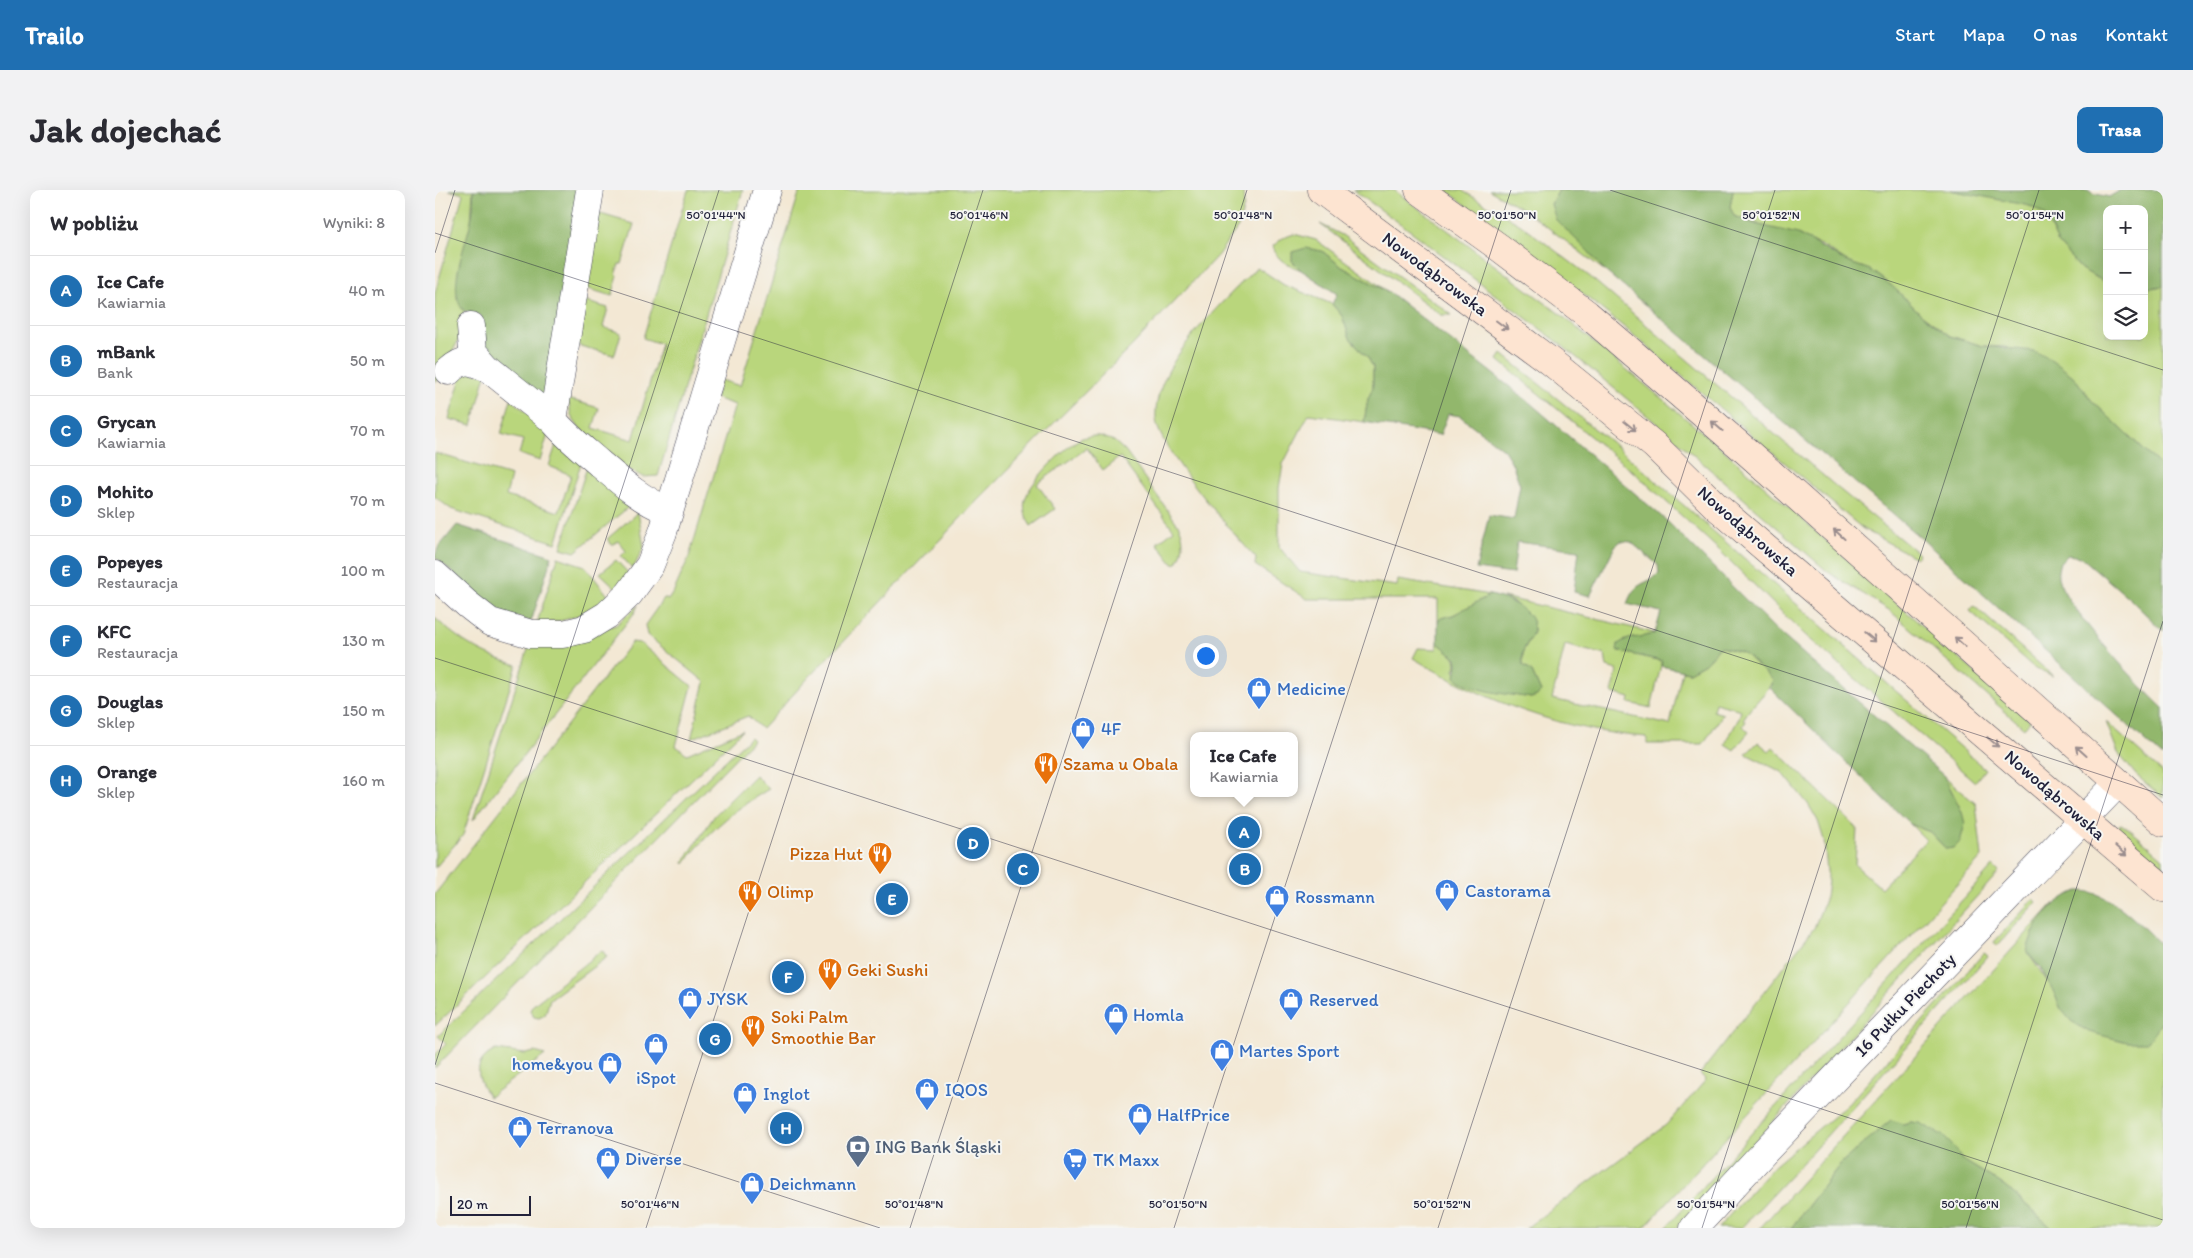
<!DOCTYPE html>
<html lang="pl">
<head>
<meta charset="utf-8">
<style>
  :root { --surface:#fff; --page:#f2f2f3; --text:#2b2b33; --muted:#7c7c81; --line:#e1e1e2; --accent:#1f6fb2 }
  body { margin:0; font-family:Itim,sans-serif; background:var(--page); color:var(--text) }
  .controls { position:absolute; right:15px; top:15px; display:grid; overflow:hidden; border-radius:10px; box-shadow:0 5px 20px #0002 }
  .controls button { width:45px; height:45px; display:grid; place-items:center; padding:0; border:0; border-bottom:1px solid var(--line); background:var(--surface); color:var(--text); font:25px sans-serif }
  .scale { position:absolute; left:15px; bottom:12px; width:81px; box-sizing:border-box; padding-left:5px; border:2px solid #22223b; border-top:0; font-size:14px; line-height:18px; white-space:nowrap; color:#22223b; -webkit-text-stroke:4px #f6f6f2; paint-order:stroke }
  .you { position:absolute; left:770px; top:465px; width:18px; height:18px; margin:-12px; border:4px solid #fff; border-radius:50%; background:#1a73e8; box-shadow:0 0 0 8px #1a73e833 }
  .badge { display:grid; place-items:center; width:32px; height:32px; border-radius:50%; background:var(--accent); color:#fff; font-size:16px; font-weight:700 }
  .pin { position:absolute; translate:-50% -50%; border:2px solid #fff; box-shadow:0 1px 5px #0006 }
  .popup { position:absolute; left:755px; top:542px; width:108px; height:65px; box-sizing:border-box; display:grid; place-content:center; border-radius:10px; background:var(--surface); filter:drop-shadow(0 1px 4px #0005); font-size:16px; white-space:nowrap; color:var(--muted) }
  .popup b { font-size:19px; color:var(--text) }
  .popup::after { content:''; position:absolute; left:50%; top:100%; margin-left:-10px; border:10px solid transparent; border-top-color:var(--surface) }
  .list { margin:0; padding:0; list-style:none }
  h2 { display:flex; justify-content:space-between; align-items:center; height:65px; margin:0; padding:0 20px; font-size:21px }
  h2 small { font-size:16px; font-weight:400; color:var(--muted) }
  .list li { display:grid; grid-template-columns:32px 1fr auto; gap:15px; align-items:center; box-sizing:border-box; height:70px; padding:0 20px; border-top:1px solid var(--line) }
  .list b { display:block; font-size:19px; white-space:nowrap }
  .list p { margin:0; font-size:16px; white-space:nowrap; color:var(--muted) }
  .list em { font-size:16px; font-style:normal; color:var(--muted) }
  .icon { flex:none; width:28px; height:28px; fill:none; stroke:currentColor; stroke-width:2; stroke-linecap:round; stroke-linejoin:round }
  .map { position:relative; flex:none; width:1728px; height:1038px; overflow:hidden; border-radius:10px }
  header { display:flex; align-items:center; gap:30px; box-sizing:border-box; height:70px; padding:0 25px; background:var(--accent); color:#fff }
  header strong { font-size:24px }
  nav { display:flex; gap:28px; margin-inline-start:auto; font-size:18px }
  .intro { display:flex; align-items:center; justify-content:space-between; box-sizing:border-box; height:120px; padding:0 30px }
  h1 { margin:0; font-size:35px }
  .button { padding:12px 22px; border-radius:10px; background:var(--accent); color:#fff; font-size:18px; font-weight:700 }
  main { display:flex; gap:30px; padding:0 30px }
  aside { flex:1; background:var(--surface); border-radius:10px; box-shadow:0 5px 20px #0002 }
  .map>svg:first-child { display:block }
</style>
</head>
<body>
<header>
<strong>Trailo</strong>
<nav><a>Start</a><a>Mapa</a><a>O nas</a><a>Kontakt</a></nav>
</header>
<div class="intro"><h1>Jak dojechać</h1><a class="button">Trasa</a></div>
<main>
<aside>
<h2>W pobliżu<small>Wyniki: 8</small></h2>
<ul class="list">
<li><span class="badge">A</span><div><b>Ice Cafe</b><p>Kawiarnia</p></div><em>40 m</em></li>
<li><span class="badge">B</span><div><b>mBank</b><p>Bank</p></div><em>50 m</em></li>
<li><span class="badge">C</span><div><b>Grycan</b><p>Kawiarnia</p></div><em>70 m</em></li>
<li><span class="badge">D</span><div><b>Mohito</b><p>Sklep</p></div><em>70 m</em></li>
<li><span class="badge">E</span><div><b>Popeyes</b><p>Restauracja</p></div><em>100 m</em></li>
<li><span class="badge">F</span><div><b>KFC</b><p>Restauracja</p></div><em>130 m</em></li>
<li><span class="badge">G</span><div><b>Douglas</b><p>Sklep</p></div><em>150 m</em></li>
<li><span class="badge">H</span><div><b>Orange</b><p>Sklep</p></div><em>160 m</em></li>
</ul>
</aside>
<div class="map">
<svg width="1728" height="1038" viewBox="0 0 1728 1038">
  <rect width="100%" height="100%" fill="#f6f6f2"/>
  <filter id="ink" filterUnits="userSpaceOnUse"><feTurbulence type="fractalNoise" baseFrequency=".02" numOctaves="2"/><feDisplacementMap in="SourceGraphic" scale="10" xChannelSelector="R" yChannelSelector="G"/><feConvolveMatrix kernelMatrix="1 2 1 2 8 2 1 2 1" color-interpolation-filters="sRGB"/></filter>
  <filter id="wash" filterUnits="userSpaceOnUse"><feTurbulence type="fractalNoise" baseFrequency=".0096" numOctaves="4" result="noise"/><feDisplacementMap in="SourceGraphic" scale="20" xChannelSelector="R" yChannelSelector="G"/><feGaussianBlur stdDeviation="1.12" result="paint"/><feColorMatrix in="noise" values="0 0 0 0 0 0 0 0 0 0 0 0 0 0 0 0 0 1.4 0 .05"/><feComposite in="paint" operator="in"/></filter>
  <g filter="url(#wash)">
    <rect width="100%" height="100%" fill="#f3e8d4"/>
    <g fill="#b9d67c" stroke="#6e7c5c">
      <polygon points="14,0 38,0 36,33 23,83 22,108 29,121 27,140 24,149 15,167 7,188 0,192 0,103 28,4"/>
      <polygon points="253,0 308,0 223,286 208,287 191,278 144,238 136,226 133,209 164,218 158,238 198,250 226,154 208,148"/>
      <polygon points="365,0 808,0 809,16 803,37 783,65 696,157 610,242 542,311 374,487 327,539 313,526 256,549 270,492 212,445 210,435 229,408 233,410 239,401 254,367 300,215 280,208 286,190 305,196"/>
      <polygon points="918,0 959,0 1125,124 1284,256 1595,531 1589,538 1454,420 1393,382 1232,242 1124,153 977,42"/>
      <polygon points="1011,0 1026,0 1052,15 1089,37 1154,86 1404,299 1484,364 1481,368 1428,339 1195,142 1129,89"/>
      <polygon points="1054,0 1124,0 1116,14 1170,81 1090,20"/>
      <polygon points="1298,0 1514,0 1565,9 1595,16 1610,25 1623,53 1646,79 1672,93 1672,146 1709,146 1709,99 1728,96 1728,278 1657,211 1638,186 1570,157 1548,156 1515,146 1487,125 1457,96 1435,80 1412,72 1386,55 1299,26 1295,17"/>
      <polygon points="159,22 199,34 187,74 184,74 181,85 183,86 177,106 147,97"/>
      <polygon points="885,34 907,45 1017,125 1006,125"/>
      <path d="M859 44 881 50 955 103 907 77 887 61 857 71 866 80C854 75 841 71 838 56L848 48Z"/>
      <path d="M822 77 849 95 897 114 907 126 915 148 933 168 938 177V198L933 209 929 232 874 224 848 274 844 298V357L865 382 962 396 963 390 1055 405 1018 425 1006 428 1003 432V409H872L820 375 821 368C799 345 723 257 721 230 717 174 787 114 822 77Z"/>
      <polygon points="145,110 173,118 168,137 186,143 180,164 178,165 138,154"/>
      <polygon points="1067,164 1181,256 1550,579 1540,592 1369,444 1283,359 1202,285 1063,170"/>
      <polygon points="28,180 51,185 37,235 14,229"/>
      <polygon points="76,209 114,241 105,271 84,264 88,250 66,244"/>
      <path d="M665 246 679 251 690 261 744 336C750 350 749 360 742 373L738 374 722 353 739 340 685 267 668 280 652 258 602 294 620 319 596 336C591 328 588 320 590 310 594 293 628 259 643 250 650 246 657 246 665 246Z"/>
      <polygon points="123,249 147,270 121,353 16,319 0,307 0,263 76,286 71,306 124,322 136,285 114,276"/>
      <polygon points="153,274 197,314 140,362 126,358"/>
      <polygon points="203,322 209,357 198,379 186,366 191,361 183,351 177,355 172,349"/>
      <path d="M123 367 150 376 175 408C151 424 131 433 102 433Z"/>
      <polygon points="181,370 195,385 183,400 165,383"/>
      <path d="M1068 407 1220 443 1212 447 1189 450 1182 461 1227 471 1216 518 1194 513 1195 508 1177 503 1182 480 1172 477 1170 465 1130 455 1117 509 1235 535 1247 481 1254 482 1270 473 1285 457 1309 463 1338 490C1331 505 1317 514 1309 528L1311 531 1308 536 1314 542 1299 560 1290 554 1304 528 1306 520 1280 513 1278 521 1288 524 1268 554H1212V547C1127 541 1050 511 978 468L983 458 1002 459 1003 453C1014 461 1025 466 1019 481L1051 500 1096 508 1102 506 1106 502 1097 482 1088 475V461L1094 451 1080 413Z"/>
      <polygon points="203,415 200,422 38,630 94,456 181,435"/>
      <polygon points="1539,416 1618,486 1597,476 1535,421"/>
      <path d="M0 428C26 452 48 465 82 475L28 645 0 678Z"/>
      <polygon points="197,452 205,453 257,496 241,556 252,564 308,540 0,836 0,704"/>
      <polygon points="1671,532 1728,583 1728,608 1701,585 1683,563"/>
      <polygon points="315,547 318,550 0,878 0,865 11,854 3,846"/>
      <polygon points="1323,552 1334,561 1338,557 1422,638 1420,675 1446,698 1491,650 1475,634 1495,642 1509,657 1527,622 1509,586 1541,614 1547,667 1209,1038 1091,1038 1231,935 1271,890 1265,884 1379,738 1391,707 1393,691 1389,650 1383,631 1373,614 1347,582 1311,564"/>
      <path d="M320 585 334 599C298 620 274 641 249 674V671L280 625Z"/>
      <polygon points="1685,634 1693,638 1728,668 1728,678 1683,638"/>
      <polygon points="1558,676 1564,682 1242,1038 1231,1038"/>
      <polygon points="1599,709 1602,712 1562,756 1559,752"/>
      <polygon points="1619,713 1598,743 1592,762 1617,798 1626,819 1728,830 1728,1038 1617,1038 1570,996 1528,970 1519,957 1476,932 1468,934 1452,933 1434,950 1407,972 1356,1038 1325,1038"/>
      <polygon points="167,760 172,767 115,809 110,825 104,828 99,827 95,821 97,816"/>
      <polygon points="1549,763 1553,766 1379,960 1306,1038 1283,1038 1339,976 1413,914"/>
      <path d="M61 860 90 864 100 862 110 865 54 907C41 888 37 871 61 860Z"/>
    </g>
    <g fill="#92b76c" stroke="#5a6c54">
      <path d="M38 0H144L112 202 107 207C74 183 45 172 46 126L29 121C11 102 30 57 35 35 38 24 39 11 38 0Z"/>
      <path d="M1124 0H1298L1295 17 1299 26 1320 34 1363 44 1412 72 1435 80 1457 96 1487 125 1515 146 1548 156 1599 161 1617 170 1638 186 1657 211 1728 278V441L1695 409 1646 367 1633 365 1625 372C1624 376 1622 382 1623 387 1627 413 1706 498 1728 518V567L1488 350 1170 81 1153 61 1121 30 1116 14Z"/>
      <polygon points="1515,0 1653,0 1657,3 1674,7 1686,0 1728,0 1728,96 1709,99 1709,19 1672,19 1672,93 1646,79 1623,53 1610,25 1595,16"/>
      <path d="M871 58 887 61 907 77 955 103 1094 212 1233 332 1341 440 1509 586 1527 622 1530 634 1525 652 1519 658 1511 659 1495 642 1475 634 1335 498 1338 490 1309 463 1285 457 1270 473 1254 482 1226 476 1227 471 1182 461 1183 454C1194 446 1208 448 1220 443L1226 422 1192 414C1200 391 1209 396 1224 384L1223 375 1196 352 1186 351 1180 356 1155 406 1139 402 1144 360 1082 352 1078 384 1041 379 1054 325 1079 329 1085 295 1077 273 1069 260 1025 226 1013 224 1005 245 929 232 933 209 938 197V177L933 168 915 148 907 126 897 114 902 104 866 80 857 71V62Z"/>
      <polygon points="22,335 117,366 96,432 66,422 51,412 0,367 3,358"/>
      <path d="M1055 405C1071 408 1103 421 1098 442 1096 448 1092 453 1089 459 1087 464 1088 470 1088 475L1097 482 1106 502 1102 506 1096 508C1075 504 1036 502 1020 487L1022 474 1021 468 1003 453V432L1006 428 1018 425Z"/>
      <path d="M1643 701C1675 699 1706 737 1728 756V830L1713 852H1692L1654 842 1636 831 1626 819 1617 798 1606 779 1592 762C1598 734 1617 710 1643 701Z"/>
      <polygon points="1456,930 1468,934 1476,932 1485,933 1507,945 1519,957 1528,970 1570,996 1617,1038 1356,1038 1407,972"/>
    </g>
  </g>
  <g filter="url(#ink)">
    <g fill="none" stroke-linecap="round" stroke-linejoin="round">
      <defs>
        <g id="street">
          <path d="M155 0 118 230C131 246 148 259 164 273 186 292 206 310 234 321"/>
          <polyline points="36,136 38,161 53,178 118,230"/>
          <path d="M14 181C29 167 35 171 53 178"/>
          <polyline points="0,385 32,414 55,432 96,444 128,444 149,439 172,425 194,404 215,375 228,342 332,0"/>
          <polyline points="1259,1038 1330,961 1683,593"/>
        </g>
        <g id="secondary">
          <polyline points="886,0 1115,171 1219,255 1281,316 1728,698"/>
          <polyline points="984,0 1065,58 1152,124 1311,261 1728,632"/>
        </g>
      </defs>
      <use href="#street" stroke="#414052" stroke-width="29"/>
      <use href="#secondary" stroke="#414052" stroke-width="29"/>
      <use href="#street" stroke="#fff" stroke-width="28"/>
      <use href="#secondary" stroke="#fde4d1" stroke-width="28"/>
    </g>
    <defs><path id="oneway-shaft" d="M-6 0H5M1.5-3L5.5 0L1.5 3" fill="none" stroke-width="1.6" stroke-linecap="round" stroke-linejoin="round" transform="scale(1.25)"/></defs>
    <g stroke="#9a8d8e">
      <use href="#oneway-shaft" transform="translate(1067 135) rotate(37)"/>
      <use href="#oneway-shaft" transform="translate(1195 236) rotate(39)"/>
      <use href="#oneway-shaft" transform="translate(1282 236) rotate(-139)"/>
      <use href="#oneway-shaft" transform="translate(1404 344) rotate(-138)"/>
      <use href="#oneway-shaft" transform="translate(1435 447) rotate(40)"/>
      <use href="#oneway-shaft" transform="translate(1525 452) rotate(-138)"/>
      <use href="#oneway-shaft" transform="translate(1558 552) rotate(40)"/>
      <use href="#oneway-shaft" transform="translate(1646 561) rotate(-138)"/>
      <use href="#oneway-shaft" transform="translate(1686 661) rotate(41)"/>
    </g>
  </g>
  <path fill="none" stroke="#22223b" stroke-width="1" stroke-opacity="0.45" d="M1175 0 1728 180M0 43 1728 605M0 63 20 0M0 468 1728 1030M0 875 284 0M0 893 445 1038M211 1038 548 0M475 1038 812 0M739 1038 1076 0M1003 1038 1340 0M1267 1038 1604 0M1531 1038 1728 431"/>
  <defs>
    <symbol id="shop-pin" viewBox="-11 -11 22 30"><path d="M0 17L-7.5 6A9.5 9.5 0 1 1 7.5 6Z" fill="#3f7fe0" stroke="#f6f6f2"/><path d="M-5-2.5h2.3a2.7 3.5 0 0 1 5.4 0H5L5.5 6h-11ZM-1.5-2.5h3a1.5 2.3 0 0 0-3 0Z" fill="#fff"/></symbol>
    <symbol id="restaurant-pin" viewBox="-11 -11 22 30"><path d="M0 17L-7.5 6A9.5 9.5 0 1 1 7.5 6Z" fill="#e8710a" stroke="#f6f6f2"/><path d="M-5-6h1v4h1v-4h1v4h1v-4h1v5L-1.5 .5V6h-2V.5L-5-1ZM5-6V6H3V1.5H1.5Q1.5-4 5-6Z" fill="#fff"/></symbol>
    <symbol id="bank-pin" viewBox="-11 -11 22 30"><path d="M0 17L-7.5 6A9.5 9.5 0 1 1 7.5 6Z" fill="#5c6f8a" stroke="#f6f6f2"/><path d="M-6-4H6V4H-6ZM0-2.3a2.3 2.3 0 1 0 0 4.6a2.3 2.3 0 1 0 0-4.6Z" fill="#fff"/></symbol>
    <symbol id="supermarket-pin" viewBox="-11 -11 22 30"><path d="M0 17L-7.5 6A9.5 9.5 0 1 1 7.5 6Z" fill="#3f7fe0" stroke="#f6f6f2"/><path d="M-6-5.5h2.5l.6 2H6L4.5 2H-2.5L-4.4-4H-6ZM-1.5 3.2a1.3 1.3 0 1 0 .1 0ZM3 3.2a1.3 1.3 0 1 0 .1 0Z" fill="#fff"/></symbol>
  </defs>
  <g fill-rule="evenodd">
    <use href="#shop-pin" x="810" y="485" width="28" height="38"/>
    <use href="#shop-pin" x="634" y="525" width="28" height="38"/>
    <use href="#restaurant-pin" x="597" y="560" width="28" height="38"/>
    <use href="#restaurant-pin" x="431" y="650" width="28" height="38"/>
    <use href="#shop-pin" x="998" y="687" width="28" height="38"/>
    <use href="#restaurant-pin" x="301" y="688" width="28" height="38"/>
    <use href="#shop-pin" x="828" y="693" width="28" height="38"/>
    <use href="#restaurant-pin" x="381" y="766" width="28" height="38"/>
    <use href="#shop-pin" x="241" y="795" width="28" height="38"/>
    <use href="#shop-pin" x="842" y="796" width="28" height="38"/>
    <use href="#shop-pin" x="667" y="811" width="28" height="38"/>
    <use href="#restaurant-pin" x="304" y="823" width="28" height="38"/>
    <use href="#shop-pin" x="207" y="841" width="28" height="38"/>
    <use href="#shop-pin" x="773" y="847" width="28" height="38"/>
    <use href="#shop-pin" x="161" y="860" width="28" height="38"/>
    <use href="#shop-pin" x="478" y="886" width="28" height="38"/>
    <use href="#shop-pin" x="296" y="890" width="28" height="38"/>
    <use href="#shop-pin" x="691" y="911" width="28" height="38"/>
    <use href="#shop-pin" x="71" y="924" width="28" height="38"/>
    <use href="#bank-pin" x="409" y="943" width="28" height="38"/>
    <use href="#shop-pin" x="159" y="955" width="28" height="38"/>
    <use href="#supermarket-pin" x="626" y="956" width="28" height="38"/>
    <use href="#shop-pin" x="303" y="980" width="28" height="38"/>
  </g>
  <g text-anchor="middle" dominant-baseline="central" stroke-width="4" stroke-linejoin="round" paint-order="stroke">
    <g font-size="18" fill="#22223b" stroke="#f6f6f2">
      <text transform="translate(1000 84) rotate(37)">Nowodąbrowska</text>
      <text transform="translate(1313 341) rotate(41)">Nowodąbrowska</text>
      <text transform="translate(1620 605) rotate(41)">Nowodąbrowska</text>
      <text transform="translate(1470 815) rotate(-46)">16 Pułku Piechoty</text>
    </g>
    <g font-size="18" fill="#366cbe" stroke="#f6f6f2" text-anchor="start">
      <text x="842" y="499">Medicine</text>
      <text x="666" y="539">4F</text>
      <text x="1030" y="701">Castorama</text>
      <text x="860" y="707">Rossmann</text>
      <text x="272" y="809">JYSK</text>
      <text x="874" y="810">Reserved</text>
      <text x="698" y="825">Homla</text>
      <text x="804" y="861">Martes Sport</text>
      <text x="158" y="874" text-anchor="end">home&amp;you</text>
      <text x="221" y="888" text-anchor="middle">iSpot</text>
      <text x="510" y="900">IQOS</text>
      <text x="328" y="904">Inglot</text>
      <text x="722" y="925">HalfPrice</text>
      <text x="102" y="938">Terranova</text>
      <text x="190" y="969">Diverse</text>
      <text x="658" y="970">TK Maxx</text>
      <text x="334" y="994">Deichmann</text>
    </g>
    <g font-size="18" fill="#c56008" stroke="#f6f6f2" text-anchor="start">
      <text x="628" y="574">Szama u Obala</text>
      <text x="428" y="664" text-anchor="end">Pizza Hut</text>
      <text x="332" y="702">Olimp</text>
      <text x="412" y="780">Geki Sushi</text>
      <text x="336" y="827">Soki Palm<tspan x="336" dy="21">Smoothie Bar</tspan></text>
    </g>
    <g font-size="18" fill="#4e5e75" stroke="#f6f6f2" text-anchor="start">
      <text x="440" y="957">ING Bank Śląski</text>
    </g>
  </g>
  <g font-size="12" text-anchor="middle" fill="#22223b" stroke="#f6f6f2" stroke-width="4" stroke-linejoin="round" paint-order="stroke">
    <text x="281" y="29">50°01'44"N</text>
    <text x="544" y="29">50°01'46"N</text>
    <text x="808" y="29">50°01'48"N</text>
    <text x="1072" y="29">50°01'50"N</text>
    <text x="1336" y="29">50°01'52"N</text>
    <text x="1600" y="29">50°01'54"N</text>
    <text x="215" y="1018">50°01'46"N</text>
    <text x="479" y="1018">50°01'48"N</text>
    <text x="743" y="1018">50°01'50"N</text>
    <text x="1007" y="1018">50°01'52"N</text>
    <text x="1535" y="1018">50°01'56"N</text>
    <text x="1271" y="1018">50°01'54"N</text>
  </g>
</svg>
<div class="controls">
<button>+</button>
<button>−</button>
<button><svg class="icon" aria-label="layers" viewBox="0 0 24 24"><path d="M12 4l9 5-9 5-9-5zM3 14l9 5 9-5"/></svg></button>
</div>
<div class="scale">20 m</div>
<div class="you"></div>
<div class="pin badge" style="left:809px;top:642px">A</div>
<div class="popup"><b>Ice Cafe</b>Kawiarnia</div>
<div class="pin badge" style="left:810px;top:679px">B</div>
<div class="pin badge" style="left:588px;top:679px">C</div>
<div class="pin badge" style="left:538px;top:653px">D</div>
<div class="pin badge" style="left:457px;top:709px">E</div>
<div class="pin badge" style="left:353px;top:787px">F</div>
<div class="pin badge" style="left:280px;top:849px">G</div>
<div class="pin badge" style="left:351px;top:938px">H</div>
</div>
</main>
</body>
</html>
